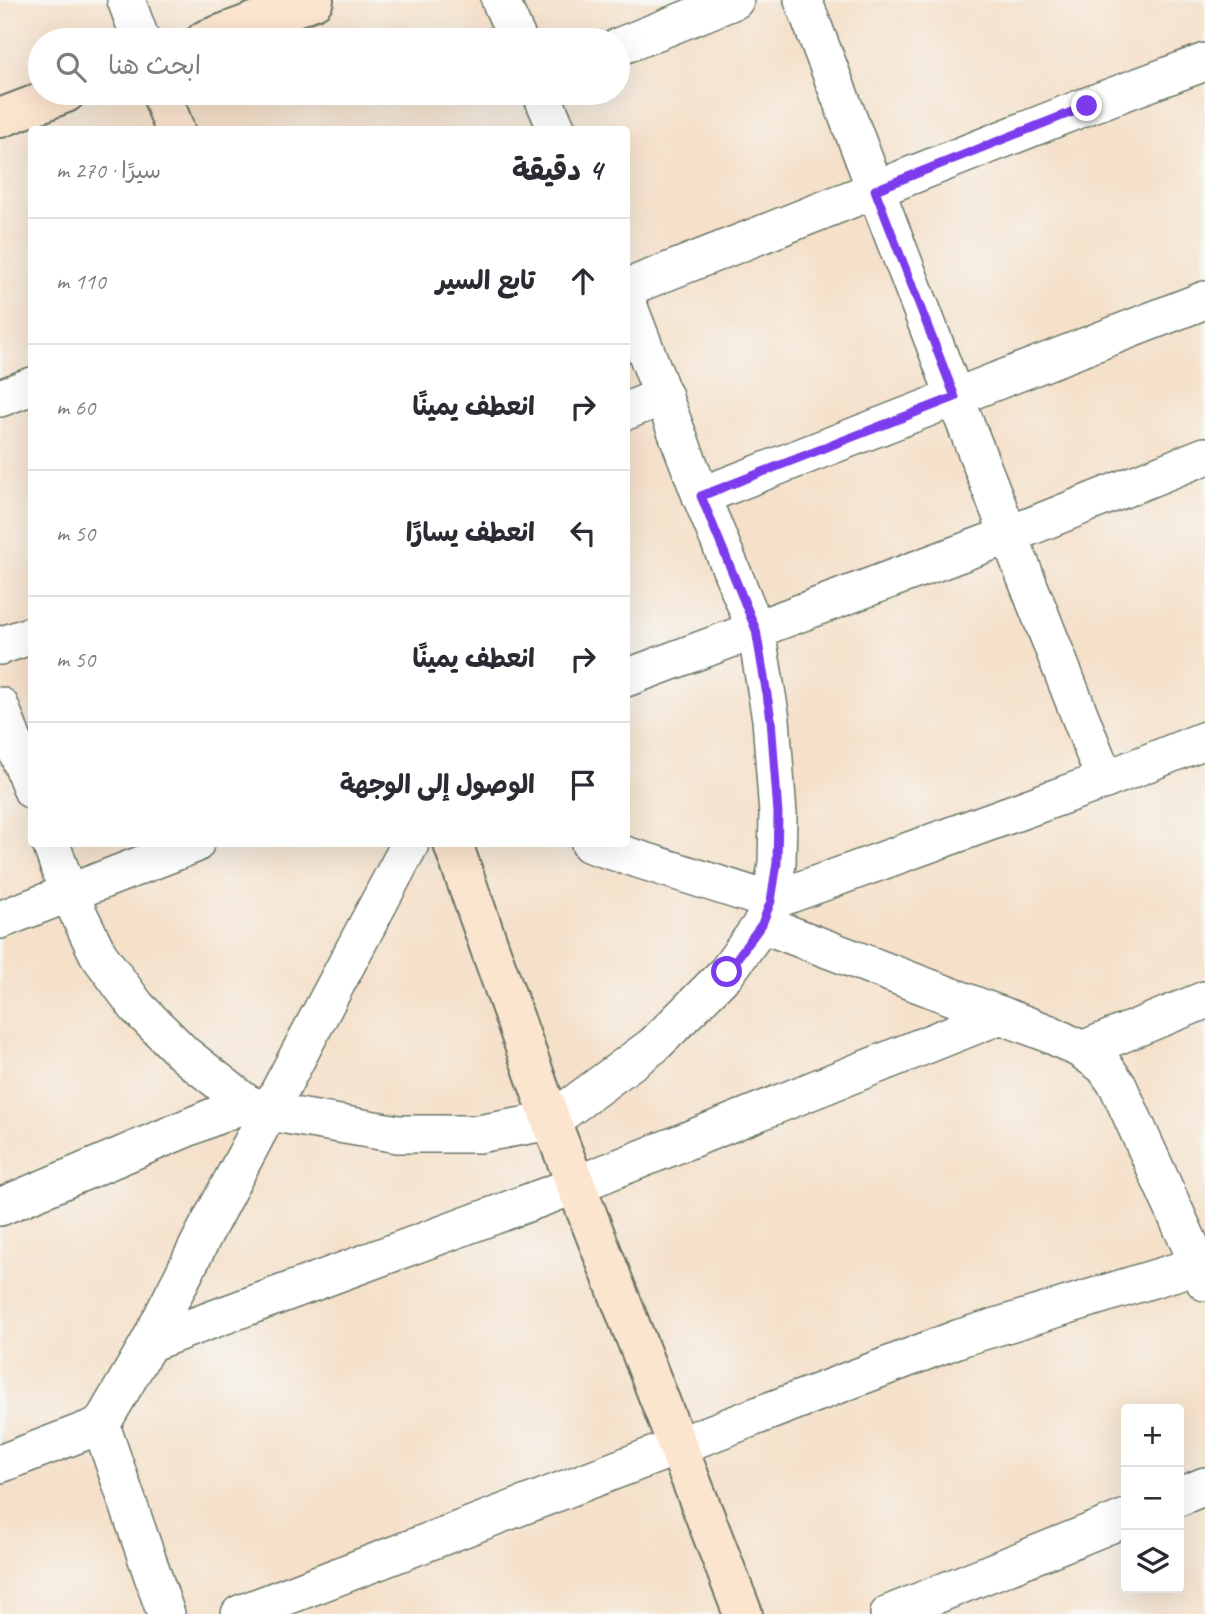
<!DOCTYPE html>
<html lang="ar">
<head>
<meta charset="utf-8">
<style>
  :root { --surface:#fff; --page:#f2f2f3; --text:#2b2b33; --muted:#7c7c81; --line:#e1e1e2 }
  body { margin:0; font-family:Caveat,"Playpen Sans Arabic",sans-serif; background:var(--page); color:var(--text); direction:rtl }
  .controls { position:absolute; right:21px; bottom:21px; display:grid; overflow:hidden; border-radius:7px; box-shadow:0 7px 28px #0002 }
  .controls button { width:63px; height:63px; display:grid; place-items:center; padding:0; border:0; border-bottom:2px solid var(--line); background:var(--surface); color:var(--text); font:35px sans-serif }
  .stop { position:absolute; width:21px; height:21px; margin:-16px; border:5px solid #7c3aed; border-radius:50%; background:#fff }
  .stop.end { background:#7c3aed; border-color:#fff; box-shadow:0 2px 7px #0008 }
  .list { margin:0; padding:0; list-style:none }
  h2 { display:flex; justify-content:space-between; align-items:center; height:91px; margin:0; padding:0 28px; font-size:30px }
  h2 small { font-size:23px; font-weight:400; color:var(--muted) }
  .list li { display:grid; grid-template-columns:46px 1fr auto; gap:21px; align-items:center; box-sizing:border-box; height:126px; padding:0 28px; border-top:2px solid var(--line) }
  .list b { display:block; font-size:26px; white-space:nowrap }
  .list em { font-size:23px; font-style:normal; color:var(--muted) }
  .icon { flex:none; width:38px; height:38px; fill:none; stroke:currentColor; stroke-width:2; stroke-linecap:round; stroke-linejoin:round }
  .map { position:relative; flex:none; width:1205px; height:1614px; overflow:hidden; direction:ltr }
  .search { position:absolute; background:var(--surface); box-shadow:0 7px 28px #0002; left:28px; top:28px; width:602px; height:77px; display:flex; align-items:center; gap:18px; box-sizing:border-box; padding:0 24px; border-radius:38px; color:var(--muted); font-size:26px }
  .panel { position:absolute; background:var(--surface); box-shadow:0 7px 28px #0002; left:28px; top:126px; width:602px; height:721px; border-radius:7px; direction:rtl }
  .map>svg:first-child { display:block }
</style>
</head>
<body>
<div class="map">
<svg width="1205" height="1614" viewBox="0 0 1205 1614">
  <rect width="100%" height="100%" fill="#f6f6f2"/>
  <filter id="ink" filterUnits="userSpaceOnUse"><feTurbulence type="fractalNoise" baseFrequency=".0143" numOctaves="2"/><feDisplacementMap in="SourceGraphic" scale="14" xChannelSelector="R" yChannelSelector="G"/><feConvolveMatrix kernelMatrix="1 2 1 2 8 2 1 2 1" color-interpolation-filters="sRGB"/></filter>
  <filter id="wash" filterUnits="userSpaceOnUse"><feTurbulence type="fractalNoise" baseFrequency=".00686" numOctaves="4" result="noise"/><feDisplacementMap in="SourceGraphic" scale="28" xChannelSelector="R" yChannelSelector="G"/><feGaussianBlur stdDeviation="1.57" result="paint"/><feColorMatrix in="noise" values="0 0 0 0 0 0 0 0 0 0 0 0 0 0 0 0 0 1.4 0 .05"/><feComposite in="paint" operator="in"/></filter>
  <g filter="url(#wash)">
    <rect width="100%" height="100%" fill="#f5e0c9"/>
  </g>
  <g filter="url(#ink)">
    <g fill="none" stroke-linecap="round" stroke-linejoin="round">
      <defs>
        <g id="street">
          <polyline points="126,0 141,40"/>
          <polyline points="500,0 518,40"/>
          <polyline points="803,0 955,397 1105,780"/>
          <polyline points="618,47 735,0"/>
          <polyline points="541,93 557,130"/>
          <polyline points="626,288 1087,106 1205,62"/>
          <polyline points="0,398 32,386"/>
          <polyline points="626,411 664,396"/>
          <polyline points="701,496 1205,300"/>
          <polyline points="0,646 32,635"/>
          <polyline points="626,678 1009,535 1205,456"/>
          <polyline points="0,706 32,790"/>
          <polyline points="51,844 69,894 98,954 137,1007 184,1054 246,1103 269,1112 398,1134 478,1134 551,1121 654,1045 727,972 762,924 771,901 777,863 778,814 771,719 756,630 701,496 626,299"/>
          <polyline points="590,844 771,901 1105,780 1205,740"/>
          <polyline points="0,920 195,844"/>
          <polyline points="762,924 1050,1034 1082,1050 1104,1066 1118,1086 1199,1265 1205,1282"/>
          <polyline points="1082,1050 1205,1000"/>
          <polyline points="0,1207 246,1103"/>
          <polyline points="149,1343 576,1185 1001,1015"/>
          <polyline points="101,1425 166,1614"/>
          <polyline points="0,1464 101,1425 149,1343 205,1232 410,844"/>
          <polyline points="1179,1497 1205,1486"/>
          <polyline points="240,1614 960,1338 1205,1263"/>
          <polyline points="889,1614 1126,1518"/>
        </g>
        <g id="secondary">
          <polyline points="205,40 314,0"/>
          <polyline points="161,93 175,130"/>
          <polyline points="0,118 66,93"/>
          <polyline points="453,844 551,1121 743,1614"/>
        </g>
      </defs>
      <use href="#street" stroke="#6a7668" stroke-width="40"/>
      <use href="#secondary" stroke="#6a7668" stroke-width="42"/>
      <use href="#street" stroke="#fff" stroke-width="37"/>
      <use href="#secondary" stroke="#fce5cf" stroke-width="38"/>
    </g>
  </g>
  <g fill="none" stroke-linecap="round" stroke-linejoin="round" filter="url(#ink)">
    <polyline stroke="#7c3aed" stroke-width="9" points="727,972 762,924 771,901 777,863 778,814 771,719 756,630 701,496 955,397 875,190 1087,106"/>
  </g>
</svg>
<div class="controls">
<button>+</button>
<button>−</button>
<button><svg class="icon" aria-label="layers" viewBox="0 0 24 24"><path d="M12 4l9 5-9 5-9-5zM3 14l9 5 9-5"/></svg></button>
</div>
<div class="stop" style="left:727px;top:972px"></div>
<div class="stop end" style="left:1087px;top:106px"></div>
<div class="search"><svg class="icon" aria-label="search" viewBox="0 0 24 24"><circle cx="10" cy="10" r="6"/><path d="M15 15l6 6"/></svg>ابحث هنا</div>
<section class="panel">
<h2>4 دقيقة<small>سيرًا · 270 m</small></h2>
<ul class="list">
<li><svg class="icon" aria-label="ahead" viewBox="0 0 24 24"><path d="M12 20V5M6 11l6-6 6 6"/></svg><div><b>تابع السير</b></div><em>110 m</em></li>
<li><svg class="icon" aria-label="right" viewBox="0 0 24 24"><path d="M7 20v-9h11M14 6l5 5-5 5"/></svg><div><b>انعطف يمينًا</b></div><em>60 m</em></li>
<li><svg class="icon" aria-label="left" viewBox="0 0 24 24"><path d="M17 20v-9H6M10 6l-5 5 5 5"/></svg><div><b>انعطف يسارًا</b></div><em>50 m</em></li>
<li><svg class="icon" aria-label="right" viewBox="0 0 24 24"><path d="M7 20v-9h11M14 6l5 5-5 5"/></svg><div><b>انعطف يمينًا</b></div><em>50 m</em></li>
<li><svg class="icon" aria-label="arrive" viewBox="0 0 24 24"><path d="M6 21V4h12l-3 4 3 4H6"/></svg><div><b>الوصول إلى الوجهة</b></div></li>
</ul>
</section>
</div>
</body>
</html>
